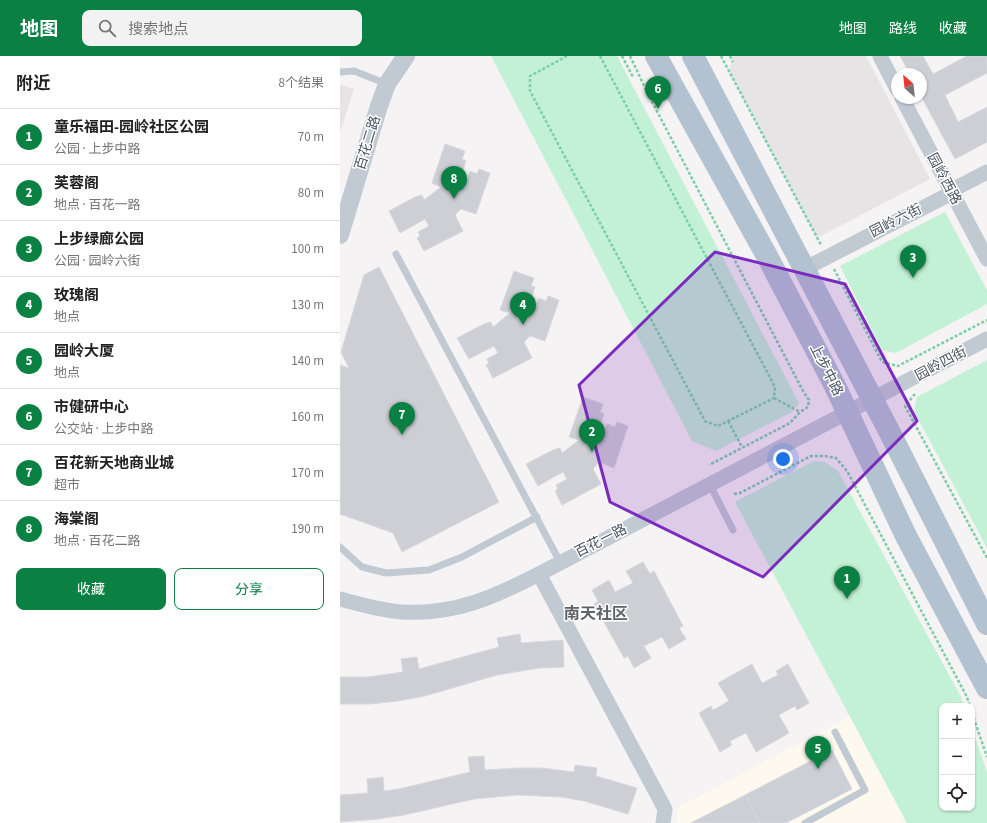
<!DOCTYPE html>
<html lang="zh">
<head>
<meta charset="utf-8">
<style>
  :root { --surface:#fff; --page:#f2f2f2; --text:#222; --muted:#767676; --line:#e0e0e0; --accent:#0b8043 }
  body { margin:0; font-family:"Source Sans 3","Noto Sans SC",sans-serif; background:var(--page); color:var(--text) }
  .controls { position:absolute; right:12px; bottom:12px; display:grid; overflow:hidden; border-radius:8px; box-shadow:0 1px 3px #0004 }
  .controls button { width:36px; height:36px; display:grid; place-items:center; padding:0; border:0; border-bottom:1px solid var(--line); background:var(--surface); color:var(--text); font:20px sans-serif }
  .compass { position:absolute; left:551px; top:12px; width:36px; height:36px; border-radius:50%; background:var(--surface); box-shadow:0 1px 3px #0004; rotate:333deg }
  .you { position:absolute; left:443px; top:403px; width:14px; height:14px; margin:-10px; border:3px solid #fff; border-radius:50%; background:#1a73e8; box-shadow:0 0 0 6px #1a73e833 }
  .badge { display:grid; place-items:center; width:26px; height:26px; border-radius:50%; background:var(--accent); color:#fff; font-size:13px; font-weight:700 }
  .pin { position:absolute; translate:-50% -33px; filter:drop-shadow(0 1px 2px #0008) }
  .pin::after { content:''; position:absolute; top:21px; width:14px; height:12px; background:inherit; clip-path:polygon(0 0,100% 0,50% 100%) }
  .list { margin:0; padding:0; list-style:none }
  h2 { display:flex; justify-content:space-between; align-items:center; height:52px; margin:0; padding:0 16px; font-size:17px }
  h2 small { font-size:13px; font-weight:400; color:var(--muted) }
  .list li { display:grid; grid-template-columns:26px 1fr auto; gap:12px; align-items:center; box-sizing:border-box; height:56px; padding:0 16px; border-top:1px solid var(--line) }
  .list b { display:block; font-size:15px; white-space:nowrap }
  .list p { margin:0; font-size:13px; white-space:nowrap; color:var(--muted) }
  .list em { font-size:13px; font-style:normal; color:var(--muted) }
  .actions { display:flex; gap:8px; padding:12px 16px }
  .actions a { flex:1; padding:9px 0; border:1px solid var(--accent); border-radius:8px; text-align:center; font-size:14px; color:var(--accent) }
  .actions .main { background:var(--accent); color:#fff }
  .icon { flex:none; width:22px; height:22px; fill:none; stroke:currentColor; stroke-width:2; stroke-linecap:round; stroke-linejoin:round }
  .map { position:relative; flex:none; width:647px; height:767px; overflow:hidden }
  header { display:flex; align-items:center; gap:24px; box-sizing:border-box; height:56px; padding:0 20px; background:var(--accent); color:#fff }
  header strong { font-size:19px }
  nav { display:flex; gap:22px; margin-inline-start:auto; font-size:14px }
  .search { width:280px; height:36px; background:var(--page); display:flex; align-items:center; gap:10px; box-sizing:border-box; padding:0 14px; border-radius:8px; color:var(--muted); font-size:15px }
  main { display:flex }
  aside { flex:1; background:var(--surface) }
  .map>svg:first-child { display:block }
</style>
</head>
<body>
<header>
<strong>地图</strong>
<div class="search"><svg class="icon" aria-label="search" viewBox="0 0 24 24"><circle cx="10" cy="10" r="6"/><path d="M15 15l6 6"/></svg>搜索地点</div>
<nav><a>地图</a><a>路线</a><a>收藏</a></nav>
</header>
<main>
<aside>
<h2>附近<small>8个结果</small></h2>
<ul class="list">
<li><span class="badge">1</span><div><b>童乐福田-园岭社区公园</b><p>公园 · 上步中路</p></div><em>70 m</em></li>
<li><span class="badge">2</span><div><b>芙蓉阁</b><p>地点 · 百花一路</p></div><em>80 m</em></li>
<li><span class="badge">3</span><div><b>上步绿廊公园</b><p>公园 · 园岭六街</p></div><em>100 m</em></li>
<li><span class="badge">4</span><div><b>玫瑰阁</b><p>地点</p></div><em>130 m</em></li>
<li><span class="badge">5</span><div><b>园岭大厦</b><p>地点</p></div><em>140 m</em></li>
<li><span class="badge">6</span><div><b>市健研中心</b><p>公交站 · 上步中路</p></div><em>160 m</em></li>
<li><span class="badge">7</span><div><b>百花新天地商业城</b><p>超市</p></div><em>170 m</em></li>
<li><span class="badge">8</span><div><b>海棠阁</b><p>地点 · 百花二路</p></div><em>190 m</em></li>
</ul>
<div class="actions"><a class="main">收藏</a><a>分享</a></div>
</aside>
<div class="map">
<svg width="647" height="767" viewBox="0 0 647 767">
  <rect width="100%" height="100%" fill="#f5f3f3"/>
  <polygon fill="#fdf9ef" points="510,660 567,767 337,767 337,752"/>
  <g fill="#e6e4e5">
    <polygon points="393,0 526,0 590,123 477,182 389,15"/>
    <polygon points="0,28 14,33 0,77"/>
  </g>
  <g fill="#c3f1d5">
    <polygon points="151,0 277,0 459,347 452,356 376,395 352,385"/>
    <polygon points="605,156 647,234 647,248 556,297 542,294 500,210"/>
    <polygon points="647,304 647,492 574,355 577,341"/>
    <polygon points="474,405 485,406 498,415 621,641 624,650 602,650 602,752 632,752 632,673 647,716 647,767 567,767 395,446"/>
  </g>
  <g fill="#cdcfd5" stroke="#d7d9de">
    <polygon points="560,0 583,0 593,18 627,0 647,0 647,17 605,39 618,66 647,51 647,86 615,103 581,40 581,18 570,18"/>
    <polygon points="105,88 125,95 122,103 126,105 120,122 127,124 130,115 137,118 139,113 150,117 136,158 121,153 115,159 123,175 84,195 77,182 80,180 78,176 89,170 85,163 60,177 49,155 75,141 82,139 84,144 101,131 92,127"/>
    <polygon points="39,211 159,446 62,496 53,477 0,458 0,309 9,312 1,296 24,219"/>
    <polygon points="174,215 194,222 191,230 195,231 189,249 195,251 199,242 206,245 208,240 219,244 205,285 190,280 184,286 192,302 153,322 146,309 149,307 147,303 158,297 154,290 129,303 117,282 144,268 151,266 153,271 170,257 160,254"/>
    <polygon points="243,341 263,348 260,356 264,358 258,375 264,377 267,368 275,371 277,366 288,370 274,412 259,406 253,413 261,428 222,449 215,435 218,433 216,429 227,423 223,416 198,430 186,408 213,394 220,392 222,397 239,384 229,381"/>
    <polygon points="303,506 310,518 314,515 343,570 339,572 346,583 329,593 322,581 304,590 311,602 294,612 288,600 284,602 254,548 258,545 252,534 269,524 275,536 293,527 286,515"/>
    <polygon points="180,578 181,587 223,584 224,611 200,612 157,619 85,640 58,645 30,648 0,648 0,621 28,621 63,616 61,603 77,601 79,613 159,591 157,582"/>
    <polygon points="412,608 422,627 438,619 436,615 448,608 469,647 457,654 455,650 439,659 449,677 416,696 406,677 390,685 392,689 380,696 359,657 371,650 373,654 389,645 378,627"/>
    <polygon points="492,694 512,733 446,767 351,767"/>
    <polygon points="144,700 145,714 178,712 202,712 234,716 235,709 257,712 256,720 297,732 288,758 244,745 222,741 178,739 134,743 64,759 38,763 0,766 0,739 28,737 27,723 43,721 44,735 59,733 130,716 128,701"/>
    <polygon points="406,739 420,767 351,767"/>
  </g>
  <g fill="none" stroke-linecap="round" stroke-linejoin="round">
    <g stroke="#7ad0a6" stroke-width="2.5" stroke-dasharray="3 2" stroke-linecap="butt">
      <polyline points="227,0 190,20 190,35 365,365 378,370 434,342"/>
      <polyline points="260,0 435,331 434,342"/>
      <polyline points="282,0 293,21"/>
      <polyline points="290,0 307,36 463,335 469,344 468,351 460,356 450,367 369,409"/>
      <polyline points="381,0 481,189"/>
      <polyline points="390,0 393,6"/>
      <polyline points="494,213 542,306 558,310 647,264"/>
      <polyline points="575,338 565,350 647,502"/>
      <polyline points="434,342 460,356"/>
      <polyline points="388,365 402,391"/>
      <polyline points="394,438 400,437 471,400 485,400 496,402 507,415 627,641 630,650"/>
      <polyline points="632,657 647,701"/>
    </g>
    <g stroke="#c1cad2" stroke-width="7">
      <polyline points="0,16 14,15 47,28"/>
      <polyline points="56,198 220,506"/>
      <polyline points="370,429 393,474"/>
      <polyline points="0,491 22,511 46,517 89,514 122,501 197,461"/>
      <polyline points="465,767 525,734 495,676"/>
    </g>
    <g stroke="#c1cad2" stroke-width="15">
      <polyline points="540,0 557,33"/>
      <polyline points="562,42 647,203"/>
      <polyline points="464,213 604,141 620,130 647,116"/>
      <polyline points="199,518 325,753 323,767"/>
      <path d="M0 543C20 548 42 555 63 556 115 559 154 541 199 518L647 283"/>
    </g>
    <polyline stroke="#c1cad2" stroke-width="18" points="0,179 39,50 47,28 66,0"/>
    <g stroke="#b3c2d1" stroke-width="22">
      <polyline points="316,0 427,200 495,330 566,480 647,632"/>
      <polyline points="353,0 549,375 647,568"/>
    </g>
  </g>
  <path fill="#7b2cbf" fill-opacity="0.2" stroke="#7b2cbf" stroke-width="3" stroke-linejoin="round" d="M375 196 505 228 577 365 423 521 270 446 239 329Z"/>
  <g text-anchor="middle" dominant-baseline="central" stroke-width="3" stroke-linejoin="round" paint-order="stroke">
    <g font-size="14" fill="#4a5661" stroke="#fff">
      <text transform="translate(28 87) rotate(-73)">百花二路</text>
      <text transform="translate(604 123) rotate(62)">园岭西路</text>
      <text transform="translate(556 165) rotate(-27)">园岭六街</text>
      <text transform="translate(601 308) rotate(-28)">园岭四街</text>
      <text transform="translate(486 314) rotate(63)">上步中路</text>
      <text transform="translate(261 485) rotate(-27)">百花一路</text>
    </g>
    <g font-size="16" font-weight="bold" fill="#5f6368" stroke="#fff">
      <text x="256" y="558">南天社区</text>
    </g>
  </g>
</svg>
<div class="controls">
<button>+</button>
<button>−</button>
<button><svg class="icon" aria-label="locate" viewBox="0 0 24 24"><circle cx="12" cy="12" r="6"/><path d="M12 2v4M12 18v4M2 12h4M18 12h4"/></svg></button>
</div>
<svg class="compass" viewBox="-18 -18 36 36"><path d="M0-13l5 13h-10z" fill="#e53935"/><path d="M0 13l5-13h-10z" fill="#767676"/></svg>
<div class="you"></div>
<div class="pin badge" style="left:507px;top:543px">1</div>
<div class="pin badge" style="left:252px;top:396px">2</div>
<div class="pin badge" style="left:573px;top:222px">3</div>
<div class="pin badge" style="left:183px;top:269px">4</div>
<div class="pin badge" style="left:478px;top:713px">5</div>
<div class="pin badge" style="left:318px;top:53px">6</div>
<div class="pin badge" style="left:62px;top:379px">7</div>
<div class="pin badge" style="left:114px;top:143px">8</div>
</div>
</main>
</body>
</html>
